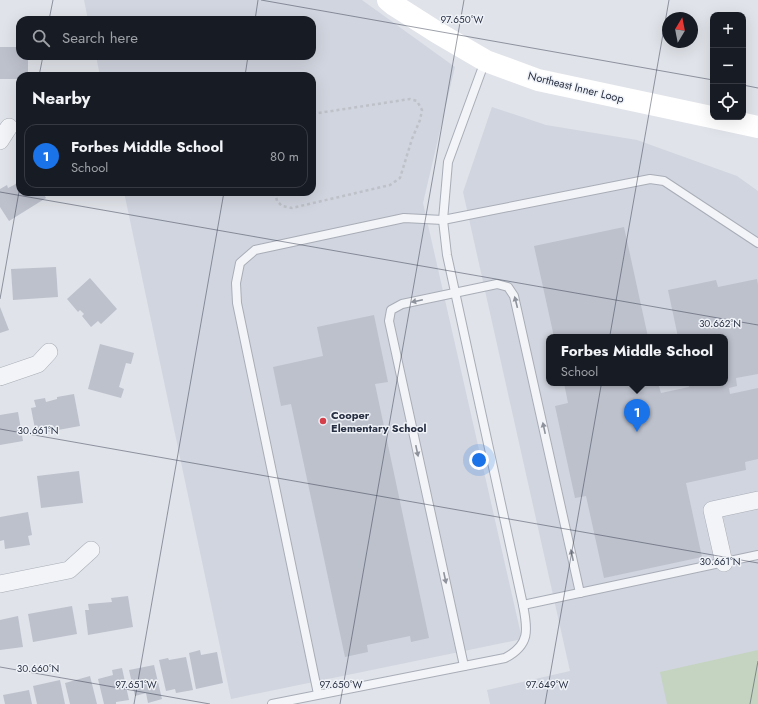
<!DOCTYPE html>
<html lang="en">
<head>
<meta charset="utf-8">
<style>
  :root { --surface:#171b24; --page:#242831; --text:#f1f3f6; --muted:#9ea1a6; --line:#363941; --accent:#1a73e8 }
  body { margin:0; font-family:Jost,sans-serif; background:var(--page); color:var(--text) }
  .controls { position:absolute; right:12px; top:12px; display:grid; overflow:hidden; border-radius:8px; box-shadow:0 4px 16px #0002 }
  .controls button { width:36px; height:36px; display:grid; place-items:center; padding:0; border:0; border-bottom:1px solid var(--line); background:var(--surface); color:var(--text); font:20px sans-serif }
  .compass { position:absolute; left:662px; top:12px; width:36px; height:36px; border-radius:50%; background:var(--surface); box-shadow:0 4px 16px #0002; rotate:10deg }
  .you { position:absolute; left:479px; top:460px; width:14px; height:14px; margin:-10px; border:3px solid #fff; border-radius:50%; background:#1a73e8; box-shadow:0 0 0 6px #1a73e833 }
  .badge { display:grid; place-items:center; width:26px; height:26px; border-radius:50%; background:var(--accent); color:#fff; font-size:13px; font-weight:700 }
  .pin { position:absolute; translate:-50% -33px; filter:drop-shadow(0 1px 2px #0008) }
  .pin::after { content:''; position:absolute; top:21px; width:14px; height:12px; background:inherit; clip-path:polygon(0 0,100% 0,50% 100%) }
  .popup { position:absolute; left:546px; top:334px; width:182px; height:52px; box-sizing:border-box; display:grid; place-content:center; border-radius:8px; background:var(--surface); filter:drop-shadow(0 1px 3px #0005); font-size:13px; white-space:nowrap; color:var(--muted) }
  .popup b { font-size:15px; color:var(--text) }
  .popup::after { content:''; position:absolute; left:50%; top:100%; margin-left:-8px; border:8px solid transparent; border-top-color:var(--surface) }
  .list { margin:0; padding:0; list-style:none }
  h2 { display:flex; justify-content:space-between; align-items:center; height:52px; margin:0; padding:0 16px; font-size:17px }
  h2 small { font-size:13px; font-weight:400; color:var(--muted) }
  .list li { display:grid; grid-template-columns:26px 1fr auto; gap:12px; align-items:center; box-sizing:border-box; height:64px; margin:0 8px 8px; padding:0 8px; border:1px solid var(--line); border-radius:12px }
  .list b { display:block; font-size:15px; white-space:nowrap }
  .list p { margin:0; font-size:13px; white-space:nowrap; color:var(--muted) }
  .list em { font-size:13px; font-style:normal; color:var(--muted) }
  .icon { flex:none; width:22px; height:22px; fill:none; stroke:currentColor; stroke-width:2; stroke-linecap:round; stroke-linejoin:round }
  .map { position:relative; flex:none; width:758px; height:704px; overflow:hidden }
  .search { position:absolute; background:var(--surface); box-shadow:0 4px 16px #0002; left:16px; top:16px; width:300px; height:44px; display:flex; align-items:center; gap:10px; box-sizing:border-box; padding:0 14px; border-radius:12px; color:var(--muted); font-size:15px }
  .panel { position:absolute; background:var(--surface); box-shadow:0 4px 16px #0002; left:16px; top:72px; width:300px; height:124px; border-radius:12px }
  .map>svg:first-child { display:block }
</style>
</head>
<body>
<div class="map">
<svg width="758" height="704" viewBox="0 0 758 704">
  <rect width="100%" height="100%" fill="#e0e3e9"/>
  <g fill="#d1d5df" fill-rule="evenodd">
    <polygon points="84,0 362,0 455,67 423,203 522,639 231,699 124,192 312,192 312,76 100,76 96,56 312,56 312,20 88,20"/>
    <path d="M492 107 546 125 637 140 737 176 758 191V704H490L487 690 570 671 463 192ZM549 337H725V383H549Z"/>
  </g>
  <polygon fill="#c4d4c0" points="758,650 758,704 667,704 660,672"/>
  <g fill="#bdc1cc">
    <polygon points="0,47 20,47 20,56 28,56 28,76 20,76 20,79 0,79"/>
    <polygon points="20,176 20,192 43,192 46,198 9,221 0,207 0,189 7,185 8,188 14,185 18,182 16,179"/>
    <polygon points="624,227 648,337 554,337 534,246"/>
    <polygon points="56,267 58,297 13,300 11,269"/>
    <polygon points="90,278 117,309 101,324 98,321 91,327 82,316 84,314 80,310 78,312 67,299"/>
    <polygon points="757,279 758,285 758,374 736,378 737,386 729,388 730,394 758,388 758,459 745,462 746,470 686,483 702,557 604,578 586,496 575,498 555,406 568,403 564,383 658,383 661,393 689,387 688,383 725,383 725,337 678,337 668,290 716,280 718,287"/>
    <polygon points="0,307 9,330 0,333"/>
    <polygon points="374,315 388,382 375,384 429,638 411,642 410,636 367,645 368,652 345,657 291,404 281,406 273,367 323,356 317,327"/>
    <polygon points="100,344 134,353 131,364 126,363 119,387 124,389 121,398 88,389"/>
    <polygon points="74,394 80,426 36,434 31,408 36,407 34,400 45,398 46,402 57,399 57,397"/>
    <polygon points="18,412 23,441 0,445 0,415"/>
    <polygon points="79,471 83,503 41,508 37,476"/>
    <polygon points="28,512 32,535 28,536 30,545 5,549 4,540 0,541 0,517"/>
    <polygon points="128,596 133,627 88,635 85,610 89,610 88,604 112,602 111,598"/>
    <polygon points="72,606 77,634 33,642 28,614"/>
    <polygon points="18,616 23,647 0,650 0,620"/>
    <polygon points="200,650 201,655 217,652 223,683 196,689 189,653"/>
    <polygon points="186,657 193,690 176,693 175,689 166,691 159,660 168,658 169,660"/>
    <polygon points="154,665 162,699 148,703 146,693 135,696 129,670"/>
    <polygon points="122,668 129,700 116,702 116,704 104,704 98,679 113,675 112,670"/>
    <polygon points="90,676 97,704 70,704 65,683"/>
    <polygon points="60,680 65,704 37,704 33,686"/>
    <polygon points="29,690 32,704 5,704 3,695"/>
  </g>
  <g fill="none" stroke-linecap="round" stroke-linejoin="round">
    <defs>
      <g id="service">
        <polyline points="523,605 758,555"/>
        <polyline points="464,666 389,321 391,310 402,304 497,284 508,287 514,296 580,593"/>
        <polyline points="318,694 237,303 236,283 240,263 255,250 404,218 443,220 650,179 664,181 758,243"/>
        <path d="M272 704 505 658C530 645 528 630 523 605L447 255 443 220 448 162 485 61"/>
      </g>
      <g id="minor">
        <polyline points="0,141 9,127"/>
        <polyline points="0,377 38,364 49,352"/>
        <polyline points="724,563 712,510 758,500"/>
        <polyline points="0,584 69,570 91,550"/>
      </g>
    </defs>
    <use href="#service" stroke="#a8adb7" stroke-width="10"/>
    <use href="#minor" stroke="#a8adb7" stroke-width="18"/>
    <polyline stroke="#bec1c8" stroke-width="2.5" stroke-dasharray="3 3" stroke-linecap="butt" points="275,192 277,201 282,206 292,208 390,185 400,178 412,139 420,120 422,110 417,101 410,99 312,114"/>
    <use href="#service" stroke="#f3f4f7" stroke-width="8"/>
    <use href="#minor" stroke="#f3f4f7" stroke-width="17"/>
    <polyline stroke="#fff" stroke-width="22" points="388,0 394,5 438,33 486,61 538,80 758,127"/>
  </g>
  <defs><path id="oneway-solid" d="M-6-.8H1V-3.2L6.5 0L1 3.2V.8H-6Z"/></defs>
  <g fill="#8d929c">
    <use href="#oneway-solid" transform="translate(417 301) rotate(168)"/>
    <use href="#oneway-solid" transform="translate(516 302) rotate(-104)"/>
    <use href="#oneway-solid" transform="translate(544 428) rotate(-102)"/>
    <use href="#oneway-solid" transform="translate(417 451) rotate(78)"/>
    <use href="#oneway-solid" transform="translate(572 555) rotate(-102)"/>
    <use href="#oneway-solid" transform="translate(445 578) rotate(78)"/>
  </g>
  <path fill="none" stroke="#272f42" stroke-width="1" stroke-opacity="0.45" d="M261 0 713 80M49 20 53 0M255 20 258 0M39 76 43 56M245 76 248 56M743 85 758 88M0 192 758 325M0 299 20 186M0 429 758 563M0 667 210 704M134 704 224 192M340 704 464 0M545 704 669 0M750 704 758 661"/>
  <circle fill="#d43f4a" stroke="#eff2f7" stroke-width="1.5" cx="323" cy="421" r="4"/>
  <g text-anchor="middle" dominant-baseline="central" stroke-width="3" stroke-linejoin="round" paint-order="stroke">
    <g font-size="11" fill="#272f42" stroke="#eff2f7">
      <text transform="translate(576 87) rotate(14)">Northeast Inner Loop</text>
    </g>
    <g font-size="11" font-weight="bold" fill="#272f42" stroke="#eff2f7" text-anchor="start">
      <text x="331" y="415">Cooper<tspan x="331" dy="13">Elementary School</tspan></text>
    </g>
  </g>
  <g font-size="10" text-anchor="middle" fill="#272f42" stroke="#eff2f7" stroke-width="3" stroke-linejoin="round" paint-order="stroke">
    <text x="462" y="23">97.650°W</text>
    <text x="720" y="327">30.662°N</text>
    <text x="38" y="434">30.661°N</text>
    <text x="720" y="565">30.661°N</text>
    <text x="38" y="672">30.660°N</text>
    <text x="136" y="688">97.651°W</text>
    <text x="341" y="688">97.650°W</text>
    <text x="547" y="688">97.649°W</text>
  </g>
</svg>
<div class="controls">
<button>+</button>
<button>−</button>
<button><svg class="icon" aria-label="locate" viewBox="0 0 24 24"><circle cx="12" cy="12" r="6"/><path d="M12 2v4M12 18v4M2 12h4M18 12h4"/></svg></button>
</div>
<svg class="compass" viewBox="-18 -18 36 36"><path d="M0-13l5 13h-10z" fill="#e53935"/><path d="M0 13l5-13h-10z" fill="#9ea1a6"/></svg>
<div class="you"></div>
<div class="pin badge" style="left:637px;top:432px">1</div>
<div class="popup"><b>Forbes Middle School</b>School</div>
<div class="search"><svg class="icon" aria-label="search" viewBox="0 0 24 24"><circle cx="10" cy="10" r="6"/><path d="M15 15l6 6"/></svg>Search here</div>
<section class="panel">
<h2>Nearby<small></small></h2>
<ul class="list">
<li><span class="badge">1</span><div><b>Forbes Middle School</b><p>School</p></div><em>80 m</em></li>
</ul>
</section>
</div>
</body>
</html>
